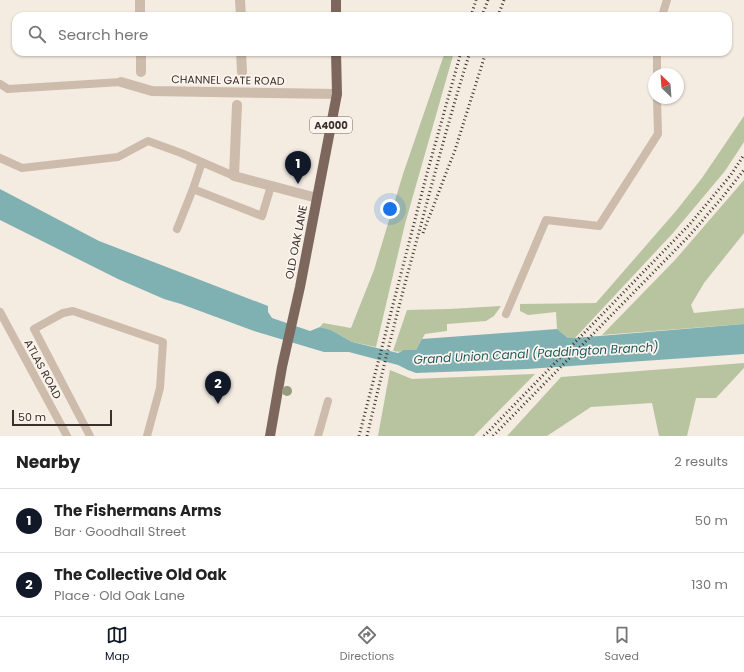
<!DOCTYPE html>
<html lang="en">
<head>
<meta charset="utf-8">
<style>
  :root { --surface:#fff; --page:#f6f6f6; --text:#222; --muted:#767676; --line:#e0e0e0; --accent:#111827 }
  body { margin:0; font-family:Poppins,sans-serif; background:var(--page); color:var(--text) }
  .compass { position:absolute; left:648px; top:68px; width:36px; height:36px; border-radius:50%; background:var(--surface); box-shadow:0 1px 3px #0004; rotate:335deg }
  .scale { position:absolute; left:12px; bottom:10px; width:100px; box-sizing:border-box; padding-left:4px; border:2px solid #3b302b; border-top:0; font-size:11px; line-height:14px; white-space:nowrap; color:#3b302b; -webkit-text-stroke:3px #fbf5ee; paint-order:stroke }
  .you { position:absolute; left:390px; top:209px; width:14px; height:14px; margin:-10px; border:3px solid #fff; border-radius:50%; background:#1a73e8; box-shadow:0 0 0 6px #1a73e833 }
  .badge { display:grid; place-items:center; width:26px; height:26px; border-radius:50%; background:var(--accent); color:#fff; font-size:13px; font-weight:700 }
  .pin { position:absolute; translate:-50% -33px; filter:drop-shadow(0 1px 2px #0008) }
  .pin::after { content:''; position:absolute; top:21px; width:14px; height:12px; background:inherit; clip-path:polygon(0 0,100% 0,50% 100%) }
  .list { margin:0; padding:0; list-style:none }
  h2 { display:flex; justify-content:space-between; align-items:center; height:52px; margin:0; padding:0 16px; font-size:17px }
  h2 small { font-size:13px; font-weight:400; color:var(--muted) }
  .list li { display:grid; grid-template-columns:26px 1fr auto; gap:12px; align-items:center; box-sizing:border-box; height:64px; padding:0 16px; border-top:1px solid var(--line) }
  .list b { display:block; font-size:15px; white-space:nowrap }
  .list p { margin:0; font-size:13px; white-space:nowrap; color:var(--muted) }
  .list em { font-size:13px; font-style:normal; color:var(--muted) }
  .icon { flex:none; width:22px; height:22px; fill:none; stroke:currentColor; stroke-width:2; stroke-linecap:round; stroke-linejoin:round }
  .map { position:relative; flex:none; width:744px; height:436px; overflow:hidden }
  .search { position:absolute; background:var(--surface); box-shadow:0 1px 3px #0004; left:12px; right:12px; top:12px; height:44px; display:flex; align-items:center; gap:10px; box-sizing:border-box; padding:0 14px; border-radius:12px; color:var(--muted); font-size:15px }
  .sheet { height:180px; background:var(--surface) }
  nav { display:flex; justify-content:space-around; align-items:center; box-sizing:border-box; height:56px; border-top:1px solid var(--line); background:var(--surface); font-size:11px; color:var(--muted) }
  nav a { display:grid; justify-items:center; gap:2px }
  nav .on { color:var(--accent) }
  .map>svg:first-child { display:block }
</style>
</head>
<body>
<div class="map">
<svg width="744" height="436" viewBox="0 0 744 436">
  <rect width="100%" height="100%" fill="#f4ebe1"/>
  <g fill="#b8c4a0">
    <polygon points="445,52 454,52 405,224 376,347 352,342 331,330 320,327 323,323 351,328 374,270 403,174"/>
    <polygon points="744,116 744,142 725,171 673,233 575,338 568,338 557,329 556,312 528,315 520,311 520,304 596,303 676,211 702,178"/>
    <polygon points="744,180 744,233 704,283 691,305 694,313 744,308 744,324 602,335 675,260"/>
    <path d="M501 306 494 316 486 321 447 324V331L425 334 416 350C408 350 400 353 393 351L407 310 449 309Z"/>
    <polygon points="744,363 744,368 716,398 696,398 687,436 659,436 652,403 591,407 547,436 507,436 561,377"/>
    <polygon points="390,370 412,379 535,374 474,436 378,436"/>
  </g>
  <polygon fill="#7fb0b2" points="0,189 99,241 268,306 268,312 272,318 310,331 320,327 331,330 352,342 398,353 404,350 416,350 422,339 557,329 568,338 575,338 744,324 744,354 527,369 416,373 408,370 398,365 349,352 324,352 254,331 181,304 164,299 118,279 0,220"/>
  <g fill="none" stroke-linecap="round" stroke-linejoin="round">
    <g stroke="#cdbbac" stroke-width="8">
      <polyline points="662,16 667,0"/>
      <polyline points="657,52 657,74"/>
      <polyline points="0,84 8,89 121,82"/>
      <polyline points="0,158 22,168 118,157 148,141 181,153 234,176"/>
      <polyline points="202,162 193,189 262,216 271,186"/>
      <polyline points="177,229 193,189"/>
      <polyline points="0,312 67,436"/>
      <polyline points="506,314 546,220 599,226 658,134 657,98"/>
      <polyline points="90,436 34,329 63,313 73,311 163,342 160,388 147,436"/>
      <polyline points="318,436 328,401"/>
    </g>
    <g stroke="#cdbbac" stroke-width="10">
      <polyline points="140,0 140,16"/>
      <polyline points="240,0 241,16"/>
      <polyline points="141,52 141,72"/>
      <polyline points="241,52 242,72"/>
      <polyline points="121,82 152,91 337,94"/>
      <polyline points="237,105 234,176 317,198"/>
    </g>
    <g stroke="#7d675c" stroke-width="10">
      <polyline points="336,16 336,0"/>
      <polyline points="270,436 282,367 300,287 337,94 336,52"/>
    </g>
    <g stroke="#3b302b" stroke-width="3" stroke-dasharray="1 3" stroke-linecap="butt">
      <polyline points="471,16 476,0"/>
      <polyline points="482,16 488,0"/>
      <polyline points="498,16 504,0"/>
      <polyline points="423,233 455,150 486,52"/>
      <polyline points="359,436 426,177 461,52"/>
      <path d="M367 436C384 364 402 293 422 221 437 165 452 108 470 52"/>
      <polyline points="484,436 690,224 730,176 744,155"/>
      <polyline points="493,436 689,236 721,199 744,170"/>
    </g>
  </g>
  <circle fill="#969b7f" cx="287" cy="391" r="5"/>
  <g text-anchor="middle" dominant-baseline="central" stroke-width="3.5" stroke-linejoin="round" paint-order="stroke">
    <rect fill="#fbf5ee" stroke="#756b66" stroke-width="1" x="310" y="117" width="42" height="16" rx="3"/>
    <g font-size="10" font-weight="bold" fill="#3b302b">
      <text x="331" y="125">A4000</text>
    </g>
    <g font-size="11" fill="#3b302b" stroke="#fbf5ee">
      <text transform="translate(228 80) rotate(1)">CHANNEL GATE ROAD</text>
      <text transform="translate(296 242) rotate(-79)">OLD OAK LANE</text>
      <text transform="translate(43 369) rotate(62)">ATLAS ROAD</text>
    </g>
    <g font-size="12" font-style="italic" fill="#1f5a5e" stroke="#fbf5ee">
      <text transform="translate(536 353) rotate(-3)">Grand Union Canal (Paddington Branch)</text>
    </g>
  </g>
</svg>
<svg class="compass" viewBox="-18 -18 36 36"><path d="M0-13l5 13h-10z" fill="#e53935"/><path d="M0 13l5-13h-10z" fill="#767676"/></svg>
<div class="scale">50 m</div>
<div class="you"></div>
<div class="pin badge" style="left:298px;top:184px">1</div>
<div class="pin badge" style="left:218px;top:404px">2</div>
<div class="search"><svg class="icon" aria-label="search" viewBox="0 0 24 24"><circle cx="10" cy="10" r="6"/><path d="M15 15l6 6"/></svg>Search here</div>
</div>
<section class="sheet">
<h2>Nearby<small>2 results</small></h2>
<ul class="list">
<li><span class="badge">1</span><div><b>The Fishermans Arms</b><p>Bar · Goodhall Street</p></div><em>50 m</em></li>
<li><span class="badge">2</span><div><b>The Collective Old Oak</b><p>Place · Old Oak Lane</p></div><em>130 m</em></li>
</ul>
</section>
<nav>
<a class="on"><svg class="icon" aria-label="map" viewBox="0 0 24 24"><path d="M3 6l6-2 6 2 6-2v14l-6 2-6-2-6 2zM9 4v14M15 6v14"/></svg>Map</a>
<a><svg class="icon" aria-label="directions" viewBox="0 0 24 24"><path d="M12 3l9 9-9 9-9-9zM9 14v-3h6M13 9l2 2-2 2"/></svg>Directions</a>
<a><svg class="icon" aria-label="saved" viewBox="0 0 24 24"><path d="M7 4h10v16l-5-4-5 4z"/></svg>Saved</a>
</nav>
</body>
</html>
